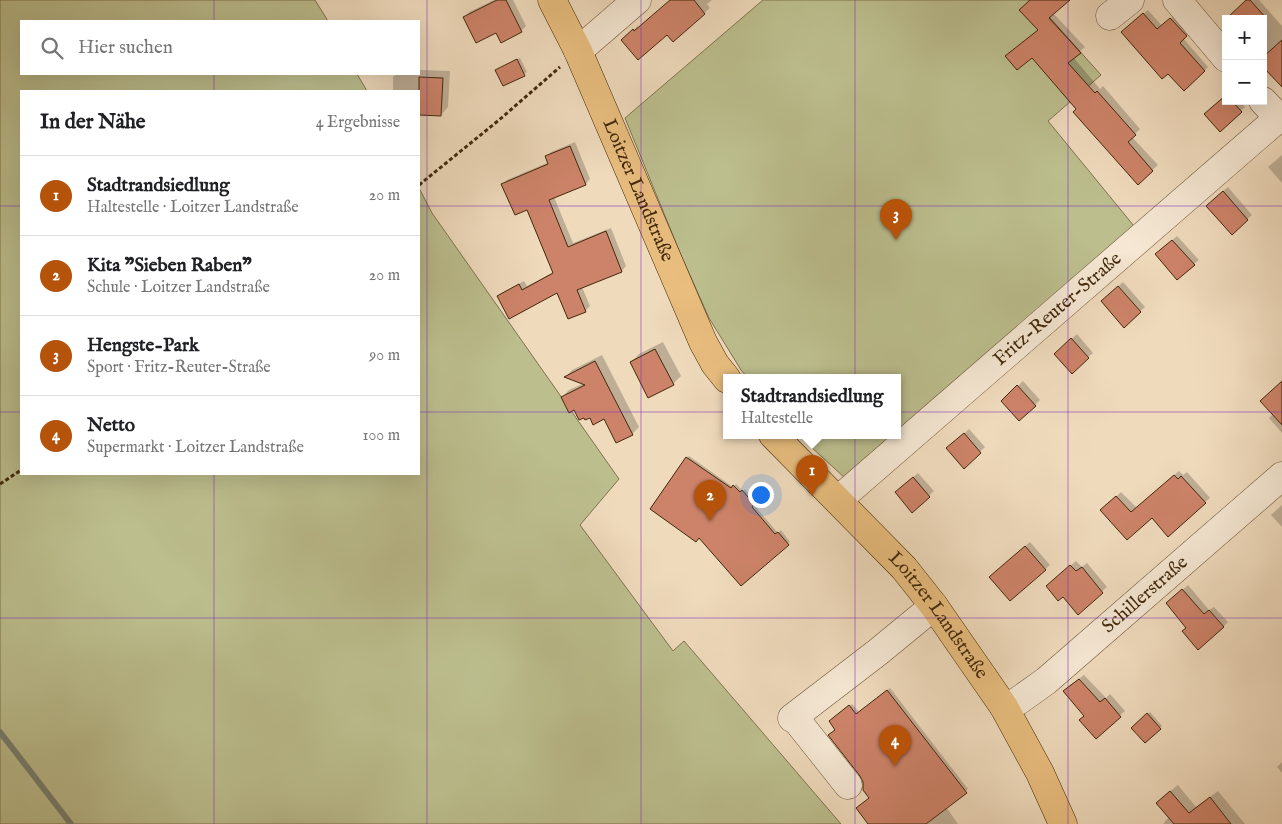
<!DOCTYPE html>
<html lang="de">
<head>
<meta charset="utf-8">
<style>
  :root { --surface:#fff; --page:#f2f2f2; --text:#202124; --muted:#757577; --line:#e0e0e0; --accent:#b45309 }
  body { margin:0; font-family:"IM FELL English",serif; background:var(--page); color:var(--text) }
  .controls { position:absolute; right:15px; top:15px; display:grid; overflow:hidden; border-radius:0px; box-shadow:0 5px 20px #0002 }
  .controls button { width:45px; height:45px; display:grid; place-items:center; padding:0; border:0; border-bottom:1px solid var(--line); background:var(--surface); color:var(--text); font:25px sans-serif }
  .you { position:absolute; left:760px; top:494px; width:18px; height:18px; margin:-12px; border:4px solid #fff; border-radius:50%; background:#1a73e8; box-shadow:0 0 0 8px #1a73e833 }
  .badge { display:grid; place-items:center; width:32px; height:32px; border-radius:50%; background:var(--accent); color:#fff; font-size:16px; font-weight:700 }
  .pin { position:absolute; translate:-50% -41px; filter:drop-shadow(0 1px 2px #0008) }
  .pin::after { content:''; position:absolute; top:26px; width:18px; height:15px; background:inherit; clip-path:polygon(0 0,100% 0,50% 100%) }
  .popup { position:absolute; left:723px; top:374px; width:178px; height:65px; box-sizing:border-box; display:grid; place-content:center; border-radius:0px; background:var(--surface); filter:drop-shadow(0 1px 4px #0005); font-size:16px; white-space:nowrap; color:var(--muted) }
  .popup b { font-size:19px; color:var(--text) }
  .popup::after { content:''; position:absolute; left:50%; top:100%; margin-left:-10px; border:10px solid transparent; border-top-color:var(--surface) }
  .list { margin:0; padding:0; list-style:none }
  h2 { display:flex; justify-content:space-between; align-items:center; height:65px; margin:0; padding:0 20px; font-size:21px }
  h2 small { font-size:16px; font-weight:400; color:var(--muted) }
  .list li { display:grid; grid-template-columns:32px 1fr auto; gap:15px; align-items:center; box-sizing:border-box; height:80px; padding:0 20px; border-top:1px solid var(--line) }
  .list b { display:block; font-size:19px; white-space:nowrap }
  .list p { margin:0; font-size:16px; white-space:nowrap; color:var(--muted) }
  .list em { font-size:16px; font-style:normal; color:var(--muted) }
  .icon { flex:none; width:28px; height:28px; fill:none; stroke:currentColor; stroke-width:2; stroke-linecap:round; stroke-linejoin:round }
  .map { position:relative; flex:none; width:1282px; height:824px; overflow:hidden }
  .search { position:absolute; background:var(--surface); box-shadow:0 5px 20px #0002; left:20px; top:20px; width:400px; height:55px; display:flex; align-items:center; gap:12px; box-sizing:border-box; padding:0 18px; border-radius:0px; color:var(--muted); font-size:19px }
  .panel { position:absolute; background:var(--surface); box-shadow:0 5px 20px #0002; left:20px; top:90px; width:400px; height:385px; border-radius:0px }
  .map>svg:first-child { display:block }
</style>
</head>
<body>
<div class="map">
<svg width="1282" height="824" viewBox="0 0 1282 824">
  <rect width="100%" height="100%" fill="#efdabc"/>
  <filter id="stains"><feTurbulence type="fractalNoise" baseFrequency=".004" numOctaves="4"/><feColorMatrix values="0 0 0 0 .2 0 0 0 0 .09 0 0 0 0 .02 0 0 0 .5 -.17"/></filter>
  <radialGradient id="worn" r=".72"><stop offset=".6" stop-color="#630" stop-opacity="0"/><stop offset="1" stop-color="#630" stop-opacity=".3"/></radialGradient>
  <g fill="#bcbe8e" stroke="#7f734c">
    <polygon points="0,0 315,0 328,21 21,21 21,74 357,74 367,91 21,91 21,474 419,474 419,188 432,213 619,479 580,525 673,651 684,641 841,824 0,824"/>
    <polygon points="763,0 1034,0 1101,75 1048,121 1134,226 897,432 897,377 747,377 741,370 709,318 681,255 625,118"/>
    <polygon points="798,435 894,435 845,478"/>
  </g>
  <g fill="#0003">
    <polygon points="494,0 513,0 526,26 521,31 497,31 465,17 469,12"/>
    <polygon points="671,0 712,0 707,4 710,8 673,40 667,33 627,36 638,26 639,28"/>
    <polygon points="1031,0 1068,0 1053,13 1085,47 1073,57 1100,89 1103,86 1140,129 1132,137 1158,165 1138,183 1078,109 1039,30"/>
    <polygon points="1248,0 1259,0 1282,26 1282,70 1263,57 1263,19"/>
    <polygon points="1148,10 1162,26 1175,15 1190,32 1183,38 1208,67 1184,90 1127,28"/>
    <polygon points="520,58 527,72 503,85 496,70"/>
    <polygon points="419,70 450,71 448,107 441,115 419,114 419,91 393,91 393,77 396,74 419,74"/>
    <polygon points="1226,101 1240,101 1245,107 1220,130"/>
    <polygon points="575,142 590,179 586,184 554,197 573,243 611,228 626,266 622,271 582,287 590,306 585,311 558,292 498,296 503,292 524,281 527,286 554,272 528,209 503,185 507,180 549,162 547,156 551,152"/>
    <polygon points="1282,155 1282,183 1268,167"/>
    <polygon points="1228,187 1252,215 1232,233 1212,201"/>
    <polygon points="1177,236 1199,260 1194,264 1161,250"/>
    <polygon points="1123,282 1145,307 1124,326 1107,296"/>
    <polygon points="1077,334 1093,353 1088,357 1060,349"/>
    <polygon points="663,342 681,376 673,384 649,396 631,362 639,354"/>
    <polygon points="602,355 639,427 632,434 605,417 590,416 575,409 562,397 569,390 584,383 566,377 572,370"/>
    <polygon points="1023,381 1040,400 1035,405 1002,401"/>
    <polygon points="1282,382 1282,433 1269,418 1273,414"/>
    <polygon points="969,429 985,447 964,467 948,448"/>
    <polygon points="689,456 733,487 736,484 743,491 745,489 755,502 753,504 778,533 781,530 790,542 741,584 687,458"/>
    <polygon points="1179,471 1183,475 1187,472 1210,498 1205,502 1152,517 1102,510 1121,492 1137,508"/>
    <polygon points="918,473 934,491 912,511 901,488"/>
    <polygon points="1282,505 1282,527 1271,515"/>
    <polygon points="1030,542 1050,565 1010,600 995,572"/>
    <polygon points="1076,561 1082,567 1087,563 1107,587 1078,613 1052,581"/>
    <polygon points="1188,585 1209,610 1214,607 1228,622 1223,627 1188,627 1172,599"/>
    <polygon points="1084,675 1106,698 1110,694 1125,711 1096,737 1069,686"/>
    <polygon points="890,688 968,789 946,807 958,824 870,824 870,798 865,782 836,729 833,719 852,704 859,712"/>
    <polygon points="1150,712 1162,726 1145,741 1133,728"/>
    <polygon points="1282,762 1282,773 1277,767"/>
    <polygon points="1178,785 1196,807 1218,791 1245,824 1163,824 1169,817 1164,796"/>
  </g>
  <g fill="none" stroke-linecap="round" stroke-linejoin="round">
    <polyline stroke="#778072" stroke-width="6" points="0,732 71,824"/>
  </g>
  <g fill="#cd8369" stroke="#42280b">
    <polygon points="497,0 506,0 522,32 501,43 496,33 476,43 463,17"/>
    <polygon points="670,0 694,0 705,14 673,42 667,35 638,60 621,40 633,29 634,31"/>
    <polygon points="1030,0 1070,0 1049,18 1081,53 1068,63 1095,93 1097,91 1136,135 1128,142 1153,171 1138,185 1073,112 1076,109 1032,58 1017,70 1005,56 1038,30 1019,10"/>
    <polygon points="1246,0 1250,0 1267,19 1226,19"/>
    <polygon points="1143,13 1157,29 1170,18 1187,36 1180,43 1205,71 1184,91 1168,74 1162,79 1121,32"/>
    <polygon points="1282,40 1282,87 1263,67 1263,57"/>
    <polygon points="517,59 525,76 503,86 495,70"/>
    <polygon points="419,77 443,78 441,116 419,115"/>
    <polygon points="1226,95 1226,101 1232,101 1242,112 1220,132 1204,114"/>
    <polygon points="570,146 586,185 549,200 568,247 606,231 622,272 577,290 586,312 568,319 557,293 509,319 497,296 519,284 522,290 553,273 527,210 515,215 501,184 548,164 545,156"/>
    <polygon points="1223,191 1248,220 1232,235 1206,206"/>
    <polygon points="1172,240 1195,265 1177,280 1155,254"/>
    <polygon points="1118,286 1141,312 1124,328 1101,301"/>
    <polygon points="1071,338 1089,358 1072,374 1054,354"/>
    <polygon points="655,349 674,385 648,398 630,362"/>
    <polygon points="595,361 633,435 616,443 604,419 593,425 590,418 585,420 584,418 579,420 574,410 569,413 561,397 585,385 564,377"/>
    <polygon points="1282,381 1282,425 1260,401"/>
    <polygon points="1017,385 1036,406 1019,421 1001,401"/>
    <polygon points="964,433 981,453 964,469 946,448"/>
    <polygon points="686,457 731,488 733,485 740,492 742,490 754,504 752,507 775,534 778,532 789,545 741,586 699,538 696,542 650,509"/>
    <polygon points="1174,475 1178,479 1181,476 1206,503 1168,537 1152,518 1127,540 1100,510 1116,496 1131,512"/>
    <polygon points="913,477 930,497 912,513 895,492"/>
    <polygon points="1025,546 1046,570 1010,601 989,577"/>
    <polygon points="1070,565 1076,571 1082,567 1103,593 1078,615 1063,597 1058,601 1046,586"/>
    <polygon points="1182,589 1204,614 1209,610 1224,627 1198,650 1182,631 1186,628 1166,603"/>
    <polygon points="1079,679 1100,702 1105,698 1121,717 1096,739 1079,720 1084,716 1063,691"/>
    <polygon points="887,690 967,793 926,824 868,824 856,808 869,798 863,790 863,782 860,776 828,735 835,730 829,721 849,705 856,714"/>
    <polygon points="1147,713 1161,729 1145,743 1131,728"/>
    <polygon points="1170,791 1189,813 1210,797 1231,824 1174,824 1156,803"/>
  </g>
  <g fill="none" stroke-linecap="round" stroke-linejoin="round">
    <defs>
      <g id="minor">
        <polyline points="1177,0 1226,58"/>
        <polyline points="1110,16 1130,0"/>
        <polyline points="578,51 637,0"/>
        <polyline points="1263,101 1279,118"/>
        <path id="s1" d="M838 500 1282 115"/>
        <path id="s2" d="M1004 707 1018 701 1046 681 1282 476"/>
        <polyline points="794,717 848,785"/>
        <polyline points="792,718 878,652 934,606"/>
      </g>
      <g id="major">
        <path id="s3" d="M552 0 578 51 703 342 715 364 727 379"/>
        <path id="s4" d="M773 435 904 568 934 606 1004 707 1040 773 1063 824"/>
      </g>
    </defs>
    <use href="#minor" stroke="#6d5437" stroke-width="29"/>
    <use href="#major" stroke="#42280b" stroke-width="29"/>
    <g stroke="#42280b" stroke-width="3" stroke-dasharray="4 2.5" stroke-linecap="butt">
      <polyline points="419,185 499,120 560,67"/>
      <polyline points="0,484 21,470"/>
    </g>
    <use href="#minor" stroke="#f5e7d3" stroke-width="28"/>
    <use href="#major" stroke="#e8bd7e" stroke-width="28"/>
  </g>
  <path fill="none" stroke="#7b2cbf" stroke-width="1" stroke-opacity="0.55" d="M214 0V21M427 0V824M641 0V824M855 0V824M1068 0V824M214 74V91M0 206H21M419 206H1282M0 412H21M419 412H1282M214 474V824M0 618H1282"/>
  <g text-anchor="middle" dominant-baseline="central" stroke-width="4.5" stroke-linejoin="round" paint-order="stroke">
    <g font-size="19" fill="#42280b" stroke="#f5e7d3">
      <text stroke="none"><textPath href="#s3" startOffset="209">Loitzer Landstraße</textPath></text>
      <text stroke="none"><textPath href="#s1" startOffset="291">Fritz-Reuter-Straße</textPath></text>
      <text stroke="none"><textPath href="#s2" startOffset="181">Schillerstraße</textPath></text>
      <text stroke="none"><textPath href="#s4" startOffset="245">Loitzer Landstraße</textPath></text>
    </g>
  </g>
  <rect width="100%" height="100%" filter="url(#stains)"/>
  <rect width="100%" height="100%" fill="url(#worn)"/>
</svg>
<div class="controls">
<button>+</button>
<button>−</button>
</div>
<div class="you"></div>
<div class="pin badge" style="left:812px;top:496px">1</div>
<div class="popup"><b>Stadtrandsiedlung</b>Haltestelle</div>
<div class="pin badge" style="left:710px;top:521px">2</div>
<div class="pin badge" style="left:896px;top:240px">3</div>
<div class="pin badge" style="left:895px;top:766px">4</div>
<div class="search"><svg class="icon" aria-label="search" viewBox="0 0 24 24"><circle cx="10" cy="10" r="6"/><path d="M15 15l6 6"/></svg>Hier suchen</div>
<section class="panel">
<h2>In der Nähe<small>4 Ergebnisse</small></h2>
<ul class="list">
<li><span class="badge">1</span><div><b>Stadtrandsiedlung</b><p>Haltestelle · Loitzer Landstraße</p></div><em>20 m</em></li>
<li><span class="badge">2</span><div><b>Kita &quot;Sieben Raben&quot;</b><p>Schule · Loitzer Landstraße</p></div><em>20 m</em></li>
<li><span class="badge">3</span><div><b>Hengste-Park</b><p>Sport · Fritz-Reuter-Straße</p></div><em>90 m</em></li>
<li><span class="badge">4</span><div><b>Netto</b><p>Supermarkt · Loitzer Landstraße</p></div><em>100 m</em></li>
</ul>
</section>
</div>
</body>
</html>
